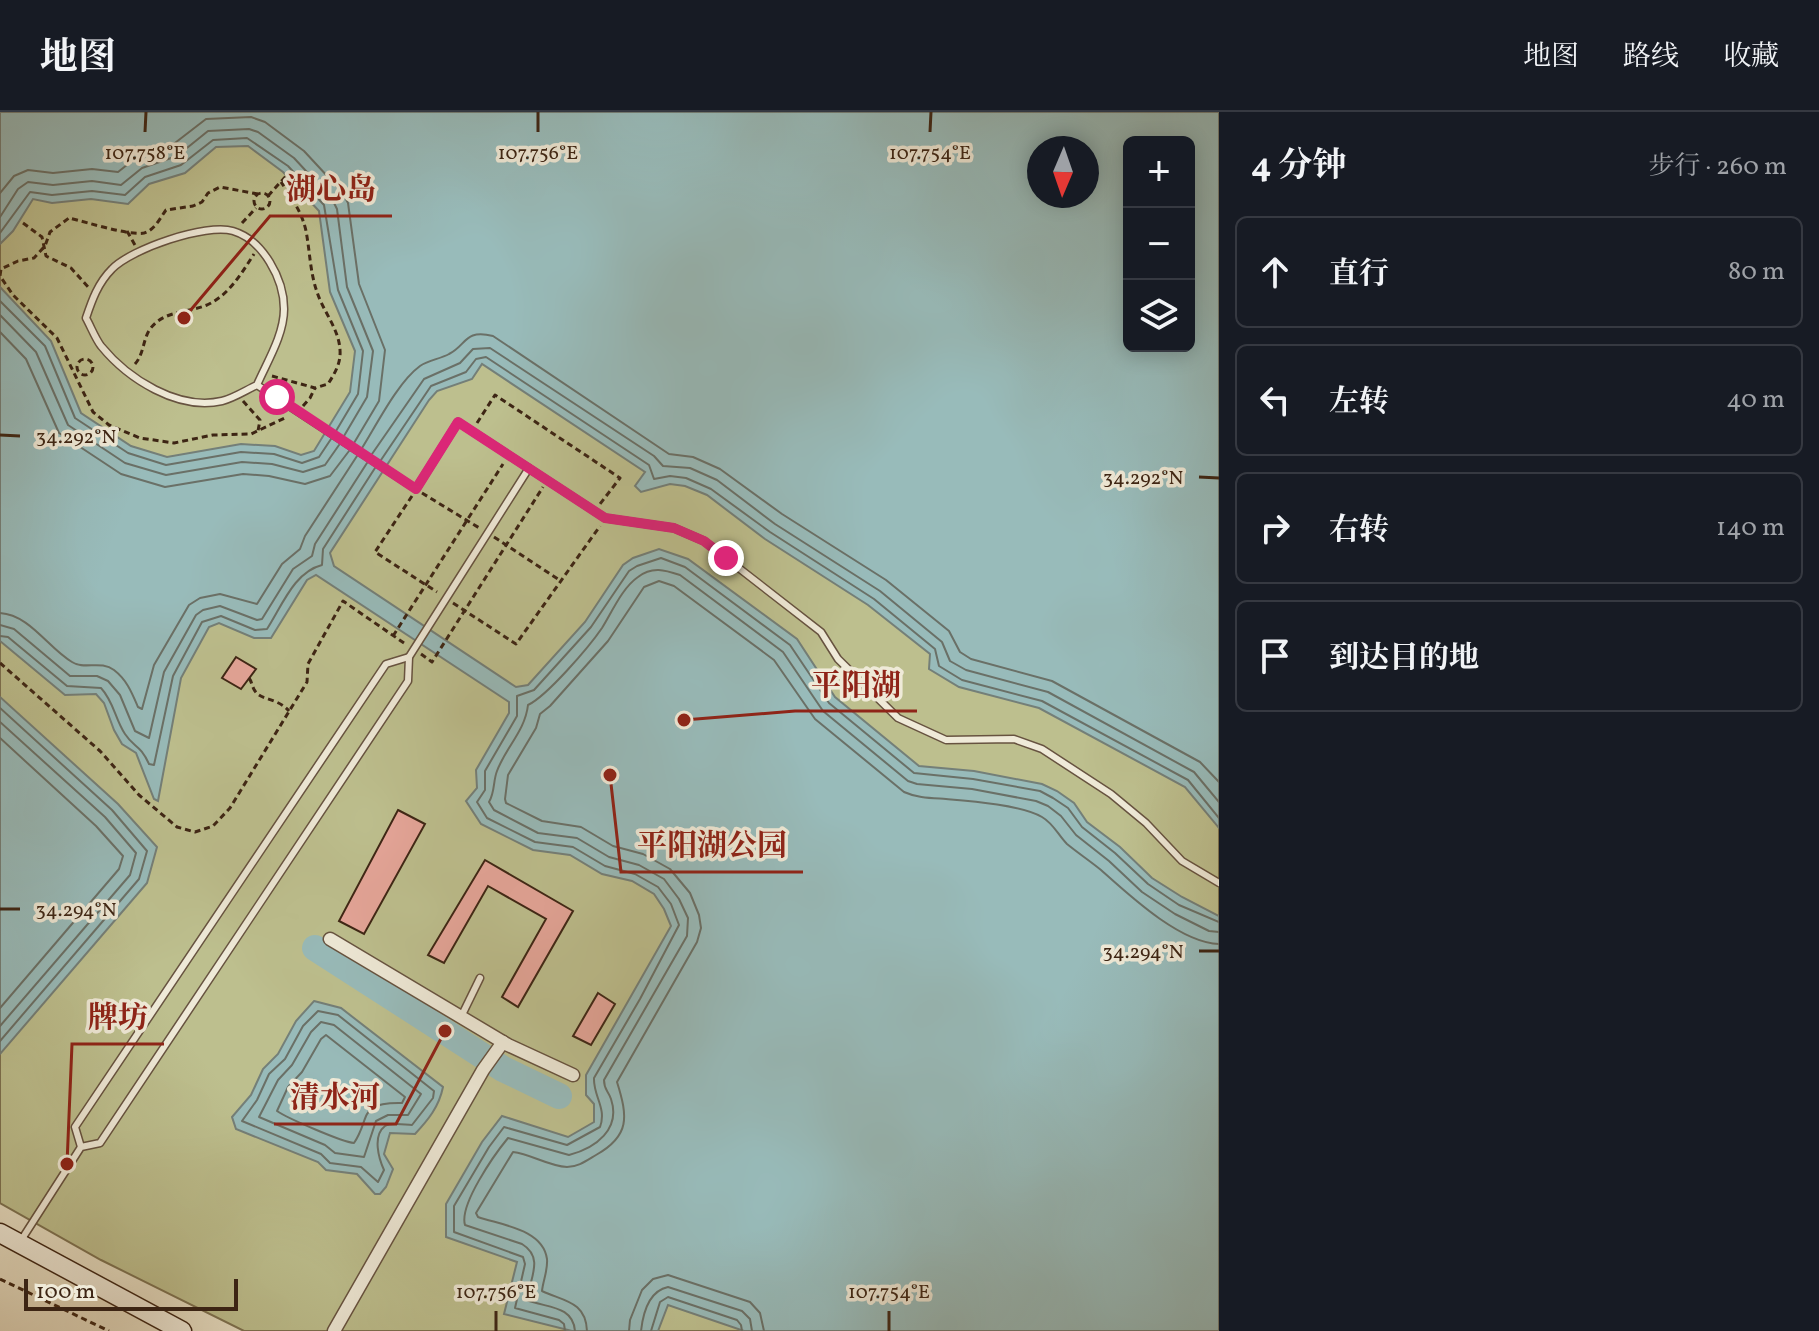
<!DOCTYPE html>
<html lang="zh">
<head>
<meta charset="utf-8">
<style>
  :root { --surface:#171b24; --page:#20242c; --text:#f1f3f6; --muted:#9ea1a6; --line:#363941 }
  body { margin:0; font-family:Vollkorn,"Noto Serif SC",serif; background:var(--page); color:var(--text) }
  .controls { position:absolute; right:24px; top:24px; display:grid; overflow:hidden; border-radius:12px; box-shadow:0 4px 20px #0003 }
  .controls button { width:72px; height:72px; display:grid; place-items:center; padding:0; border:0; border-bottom:2px solid var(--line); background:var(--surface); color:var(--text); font:40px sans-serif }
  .compass { position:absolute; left:1027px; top:24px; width:72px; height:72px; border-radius:50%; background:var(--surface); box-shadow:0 4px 20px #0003; rotate:182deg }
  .scale { position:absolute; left:24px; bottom:20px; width:214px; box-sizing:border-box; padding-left:8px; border:4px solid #3d2514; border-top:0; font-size:22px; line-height:28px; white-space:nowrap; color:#3d2514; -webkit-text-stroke:6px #efead8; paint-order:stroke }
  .stop { position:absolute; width:24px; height:24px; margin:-18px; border:6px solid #db2777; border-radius:50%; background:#fff }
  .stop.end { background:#db2777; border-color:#fff; box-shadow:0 2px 8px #0008 }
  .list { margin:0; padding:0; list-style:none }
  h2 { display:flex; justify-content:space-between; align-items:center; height:104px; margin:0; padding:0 32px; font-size:34px }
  h2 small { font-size:26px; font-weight:400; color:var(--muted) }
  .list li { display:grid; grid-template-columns:52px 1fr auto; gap:24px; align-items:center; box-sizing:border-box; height:112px; margin:0 16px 16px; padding:0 16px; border:2px solid var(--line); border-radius:12px }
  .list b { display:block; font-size:30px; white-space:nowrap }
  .list em { font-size:26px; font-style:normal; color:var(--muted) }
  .icon { flex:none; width:44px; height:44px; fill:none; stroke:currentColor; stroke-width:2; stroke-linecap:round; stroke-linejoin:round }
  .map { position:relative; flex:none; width:1219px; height:1219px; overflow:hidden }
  header { display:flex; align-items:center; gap:48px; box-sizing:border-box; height:112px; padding:0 40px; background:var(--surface); border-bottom:2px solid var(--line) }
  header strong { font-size:38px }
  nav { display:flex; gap:44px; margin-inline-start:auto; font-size:28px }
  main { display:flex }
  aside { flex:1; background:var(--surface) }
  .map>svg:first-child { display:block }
</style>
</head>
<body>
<header>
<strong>地图</strong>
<nav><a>地图</a><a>路线</a><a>收藏</a></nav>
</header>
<main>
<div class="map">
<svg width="1219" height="1219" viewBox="0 0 1219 1219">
  <rect width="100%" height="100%" fill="#e6dec3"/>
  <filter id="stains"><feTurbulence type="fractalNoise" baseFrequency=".0025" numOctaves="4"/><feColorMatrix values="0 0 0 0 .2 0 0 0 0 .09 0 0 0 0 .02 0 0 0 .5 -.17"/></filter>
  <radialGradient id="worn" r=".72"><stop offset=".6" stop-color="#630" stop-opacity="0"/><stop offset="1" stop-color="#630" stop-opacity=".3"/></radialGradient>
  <path fill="#bdbf8e" stroke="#7d7251" stroke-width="2" fill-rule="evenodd" d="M0 0H1219V1219H244L101 1148 0 1091ZM1129 30H1189V234H1129ZM1039 36H1087V84H1039Z"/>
  <g fill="#98bbba" stroke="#747f78" stroke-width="2" fill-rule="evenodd">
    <path d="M0 0H1219V716L1185 675 1039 596 959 575 929 557 930 542 868 493 765 427 707 383 685 374 670 372 641 380 635 374 645 360 482 252 472 267 437 279 429 288 330 441 334 454 516 575 528 573 585 510 623 453 633 446 659 437 688 447 797 527 835 585 919 654 974 659 1042 672 1057 679 1074 691 1087 710 1120 735 1152 766 1182 785 1219 804V1219H744L668 1193 658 1219H572L504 1202 517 1150 446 1125V1092L482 1030 502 1004 568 1025 594 1010V992L586 983V963L671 814 664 797 654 782 632 769 602 762 570 743 533 738 481 712 466 689 477 676 476 658 509 601V590L316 463 307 468 271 526H254L219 511 209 515 181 566 158 689 154 687 136 641 122 632 114 618 104 591 96 582 65 583 0 529V175L51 229 81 301 131 334 167 345 241 332 275 334 301 343 314 339 350 280 355 239 330 180 319 99 283 60 248 34 216 35 185 61 149 72 128 92 91 87 52 91 33 87 13 119 0 132ZM1129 30H1189V234H1129ZM1039 36H1087V84H1039Z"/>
    <polygon points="0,585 118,692 157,735 147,771 0,942"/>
    <path d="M314 889 341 896 443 975C439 995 428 1008 415 1022L390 1021 384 1042 393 1057 386 1075 380 1082H375L357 1062 326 1058 318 1050 236 1017 232 1005 251 983 263 957 278 942 296 909Z"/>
  </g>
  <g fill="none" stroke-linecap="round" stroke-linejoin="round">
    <g stroke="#6a7067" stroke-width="2">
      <polyline points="0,81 14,64 28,58 53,61 92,57 118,60 137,45 171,34 206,7 251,5 265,10 304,39 342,80 348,91 359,172 385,238 379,289 354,331"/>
      <polyline points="0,105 18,77 28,70 53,73 92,69 121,73 142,56 177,44 208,19 249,17 258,20 294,46 332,87 337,97 347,175 373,239 367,285 344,324"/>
      <polyline points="0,121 30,80 52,83 92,79 125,83 145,65 181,53 213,28 247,26 288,54 324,93 338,178 363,239 358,282 336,319"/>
      <polyline points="0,189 45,234 75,306 128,341 166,353 241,340 274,342 302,351 319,345 331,327"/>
      <polyline points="0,203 36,240 68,313 125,351 166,363 242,350 272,352 303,360 325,353 339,333"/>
      <polyline points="0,220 26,247 59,321 121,362 165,375 243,362 269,364 305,372 330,364 349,339"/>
      <path d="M362 336C377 312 398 270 420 254 429 248 440 247 449 242 467 233 464 217 493 224L669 342 693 345 720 357 782 402 886 468 949 519 960 540 971 547 1052 569 1200 650 1219 670"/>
      <polyline points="372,342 424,267 460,251 473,237 490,236 654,344 663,354 690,356 717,368 775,412 880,479 942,530 950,549 966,558 1048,580 1194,660 1219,690"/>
      <polyline points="381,348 431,274 466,260 476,247 486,245 649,353 654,367 670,364 686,366 711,377 770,420 874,487 935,537 939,554 962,568 1042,589 1188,668 1219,706"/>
      <path d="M0 501C30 503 48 536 72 550 84 558 101 548 114 558 127 568 132 581 138 595L142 597 154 553 189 493 200 486 220 482 257 492 282 452 300 437 305 424 357 344"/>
      <polyline points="0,513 14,517 70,564 97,564 108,569 120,583 135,619 149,626 164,560 196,503 203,498 220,494 257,508 262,507 293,457 312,444 315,432 367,351"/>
      <path d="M0 524 8 525 67 574 101 576C114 590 115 607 125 622 134 636 140 632 149 652L154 653 173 564 202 510 221 504 255 518 267 517C282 494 294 460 322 453L323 437 375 356"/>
      <polyline points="0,596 112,698 147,739 139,767 0,929"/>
      <polyline points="0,610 105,705 136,741 130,763 0,914"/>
      <polyline points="0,626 96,714 123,744 119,757 0,896"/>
      <path d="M318 899 338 903 434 979 433 986 412 1013C405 1013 392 1010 385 1014 372 1024 379 1047 384 1058L378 1070 361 1055 330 1051 321 1042 242 1009 257 988 269 962 285 947 303 914Z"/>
      <polygon points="321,910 334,913 421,982 408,1003 388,1003 376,1009 364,1045 335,1041 325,1033 259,1005 278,968 292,953 311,920"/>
      <path d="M326 923 405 985 402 991C357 990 371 1006 354 1031 342 1030 287 1006 277 999L288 975 302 960 321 927Z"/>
      <path d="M565 1219 564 1212 559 1208 515 1196 525 1152 523 1145 454 1120V1094L489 1035 504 1015 567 1033 600 1015C607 996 593 984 594 966L640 887 679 813 671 792 658 775 635 762 605 754 573 735 535 730 487 706 477 690 485 678V659L517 604V584L534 578 591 515 629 459 637 454 661 446 685 455 790 533 829 591 914 661 973 667 1040 679 1053 686 1068 696 1082 715 1115 741 1148 772 1179 793 1219 810"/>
      <path d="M575 1219C573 1193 546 1196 527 1188 529 1168 545 1146 522 1132L465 1113C459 1093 494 1043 508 1026L569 1043C596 1036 621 1017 611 987 608 978 604 978 604 968L687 824 688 806 679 787 664 767 639 753 609 745 577 726 538 721 494 698 489 690C495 680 493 669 497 659 506 635 525 619 528 593 547 584 589 535 602 516 612 500 622 476 638 465 652 454 665 458 680 463L783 540 823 599 908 669 917 672 972 677 1036 689 1048 694 1061 704 1076 723 1109 749 1142 780 1175 802 1209 819 1219 820"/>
      <path d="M587 1219C586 1189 563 1189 542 1179 543 1169 548 1158 547 1147 543 1117 501 1113 478 1105L476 1101 513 1040C531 1042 548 1054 567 1055 578 1055 586 1049 596 1043 630 1024 628 1005 617 970L697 830 701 816 699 803 690 781 670 757 643 742 613 734 581 715 542 709 506 691 505 687 508 663 536 616 540 602 550 594 608 529 644 475 659 469 674 474 774 548 815 607 904 680C917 686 932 686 946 687 970 689 1022 693 1042 705 1054 712 1058 723 1067 732 1078 741 1090 749 1101 758 1129 783 1180 831 1219 832"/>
      <polyline points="629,1219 630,1208 642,1178 653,1167 668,1163 750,1190 760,1201 764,1219"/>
      <path d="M641 1219C643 1201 649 1179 668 1175L742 1199 750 1207 752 1219"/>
      <polyline points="651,1219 660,1190 668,1185 737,1208 741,1213 742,1219"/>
    </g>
    <polyline stroke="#98bbba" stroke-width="26" points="315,836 503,957 559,984"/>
  </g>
  <g fill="#e6a69a" stroke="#3d2514" stroke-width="2">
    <polygon points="236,545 256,557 241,577 222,566"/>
    <polygon points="398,698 425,712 364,822 339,809"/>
    <polygon points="485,748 573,799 518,895 502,885 546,807 488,774 444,851 428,843"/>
    <polygon points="598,881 615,892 591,933 573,924"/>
  </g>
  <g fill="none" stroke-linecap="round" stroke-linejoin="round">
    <defs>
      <g id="service">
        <path d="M257 273C267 250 284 223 284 197 284 167 263 128 233 119 206 111 131 137 112 157 98 171 92 188 86 206 91 215 95 226 101 234 128 267 178 299 222 289 234 286 246 278 257 273L416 377 458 310 605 406 674 416 704 429 821 520 838 547 898 606 946 628 1014 627 1042 637 1111 682 1146 711 1182 749 1219 771"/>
        <polyline points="461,905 480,866"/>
        <polyline points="81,1035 75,1015 386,552 409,545"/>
        <polyline points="20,1130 81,1035 100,1031 408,569 409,545 529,356"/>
      </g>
      <g id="minor">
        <polyline points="330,827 508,933 573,963"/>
        <polyline points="334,1219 483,958 503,930"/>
      </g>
      <polyline id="secondary" points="0,1121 182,1219"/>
    </defs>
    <use href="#service" stroke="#675340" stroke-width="9"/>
    <use href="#minor" stroke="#675340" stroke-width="15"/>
    <use href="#secondary" stroke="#3d2514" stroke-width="21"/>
    <g stroke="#3d2514" stroke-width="3" stroke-dasharray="6 4" stroke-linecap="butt">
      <circle cx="262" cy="89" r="8"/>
      <path d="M258 82 220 75 208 81 202 90 193 94 166 98C160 106 155 118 144 121 130 124 86 110 69 106L50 120 45 134 34 146 18 149 1 157 0 164 13 183 57 226 93 300 109 313 140 326 174 331 213 323 251 322 287 305"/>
      <polyline points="268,84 286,64"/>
      <polyline points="23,111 42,125 46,144 71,156 89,176"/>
      <polyline points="242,111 256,96"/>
      <polyline points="127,119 135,133"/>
      <circle cx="85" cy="255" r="8"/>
      <path d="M135 252C144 242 143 227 150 217 164 198 188 201 207 193 229 183 241 162 254 142"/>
      <path d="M272 264 315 276 328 272C335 261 341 251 340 238 339 217 323 199 317 180 310 160 310 140 306 119 302 100 291 85 281 70"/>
      <polyline points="243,289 260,308 258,319"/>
      <polyline points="303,294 310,286 315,276"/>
      <polyline points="477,311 495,283 620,366 600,392"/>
      <polyline points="422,381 481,417"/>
      <polyline points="412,384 375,440 437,480"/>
      <polyline points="494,425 561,469"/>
      <polyline points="453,491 516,532 600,414"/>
      <polyline points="393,524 503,352"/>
      <polyline points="421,542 432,550 543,375"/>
      <polyline points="0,551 100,639 139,683 177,715 195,720 213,714 230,696 307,570 308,552 343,489 404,531"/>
      <path d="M249 566C252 570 252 575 255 579 260 588 278 586 289 599"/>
      <polyline points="0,1167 109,1219"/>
    </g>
    <use href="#service" stroke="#efead8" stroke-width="6"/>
    <use href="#minor" stroke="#efead8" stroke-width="12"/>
    <use href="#secondary" stroke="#efead8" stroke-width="18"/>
  </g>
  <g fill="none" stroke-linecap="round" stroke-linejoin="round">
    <polyline stroke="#db2777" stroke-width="10" points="277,285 416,377 458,310 605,406 674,416 704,429 726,446"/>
  </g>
  <path fill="none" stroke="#3d2514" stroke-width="3" d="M145 20 146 0M538 20V0M930 20 931 0M0 323 20 324M1199 365 1219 366M0 797H20M1199 839H1219M496 1219V1199M889 1219V1199"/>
  <g font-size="20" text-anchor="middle" fill="#3d2514" stroke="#efead8" stroke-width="7" stroke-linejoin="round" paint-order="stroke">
    <text x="145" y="47">107.758°E</text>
    <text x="538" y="47">107.756°E</text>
    <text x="930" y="47">107.754°E</text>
    <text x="76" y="331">34.292°N</text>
    <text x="1143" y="372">34.292°N</text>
    <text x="76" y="804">34.294°N</text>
    <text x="1143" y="846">34.294°N</text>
    <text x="496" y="1186">107.756°E</text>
    <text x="889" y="1186">107.754°E</text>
  </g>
  <path fill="none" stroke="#8f2418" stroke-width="3" d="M184 206L270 104H392M684 608L795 599H917M610 663L621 760H803M67 1052L72 932H164M445 919L396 1012H274"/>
  <g fill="#8f2418" stroke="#efead8" stroke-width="3">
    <circle cx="184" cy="206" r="8"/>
    <circle cx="684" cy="608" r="8"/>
    <circle cx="610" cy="663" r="8"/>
    <circle cx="67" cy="1052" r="8"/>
    <circle cx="445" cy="919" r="8"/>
  </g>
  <g font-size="30" text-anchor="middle" font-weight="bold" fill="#8f2418" stroke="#efead8" stroke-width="7" stroke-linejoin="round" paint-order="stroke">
    <text x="331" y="87">湖心岛</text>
    <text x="856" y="583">平阳湖</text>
    <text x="712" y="743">平阳湖公园</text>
    <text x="118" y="915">牌坊</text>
    <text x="335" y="995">清水河</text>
  </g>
  <rect width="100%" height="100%" filter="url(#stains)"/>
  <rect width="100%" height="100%" fill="url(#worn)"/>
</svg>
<div class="controls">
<button>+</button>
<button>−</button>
<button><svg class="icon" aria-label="layers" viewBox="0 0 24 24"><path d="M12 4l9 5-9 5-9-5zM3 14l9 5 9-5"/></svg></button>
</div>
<svg class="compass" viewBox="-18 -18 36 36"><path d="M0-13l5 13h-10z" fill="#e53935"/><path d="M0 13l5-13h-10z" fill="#9ea1a6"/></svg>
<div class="scale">100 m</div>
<div class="stop" style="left:277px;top:285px"></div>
<div class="stop end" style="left:726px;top:446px"></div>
</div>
<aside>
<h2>4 分钟<small>步行 · 260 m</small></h2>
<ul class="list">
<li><svg class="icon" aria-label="ahead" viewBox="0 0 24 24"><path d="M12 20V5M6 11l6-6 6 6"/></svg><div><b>直行</b></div><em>80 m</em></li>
<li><svg class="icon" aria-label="left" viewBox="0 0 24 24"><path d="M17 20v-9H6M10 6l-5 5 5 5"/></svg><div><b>左转</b></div><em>40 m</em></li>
<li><svg class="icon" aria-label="right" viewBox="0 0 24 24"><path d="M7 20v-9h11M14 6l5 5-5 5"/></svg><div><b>右转</b></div><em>140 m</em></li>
<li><svg class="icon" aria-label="arrive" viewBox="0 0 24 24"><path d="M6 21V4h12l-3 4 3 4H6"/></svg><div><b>到达目的地</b></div></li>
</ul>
</aside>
</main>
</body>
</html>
